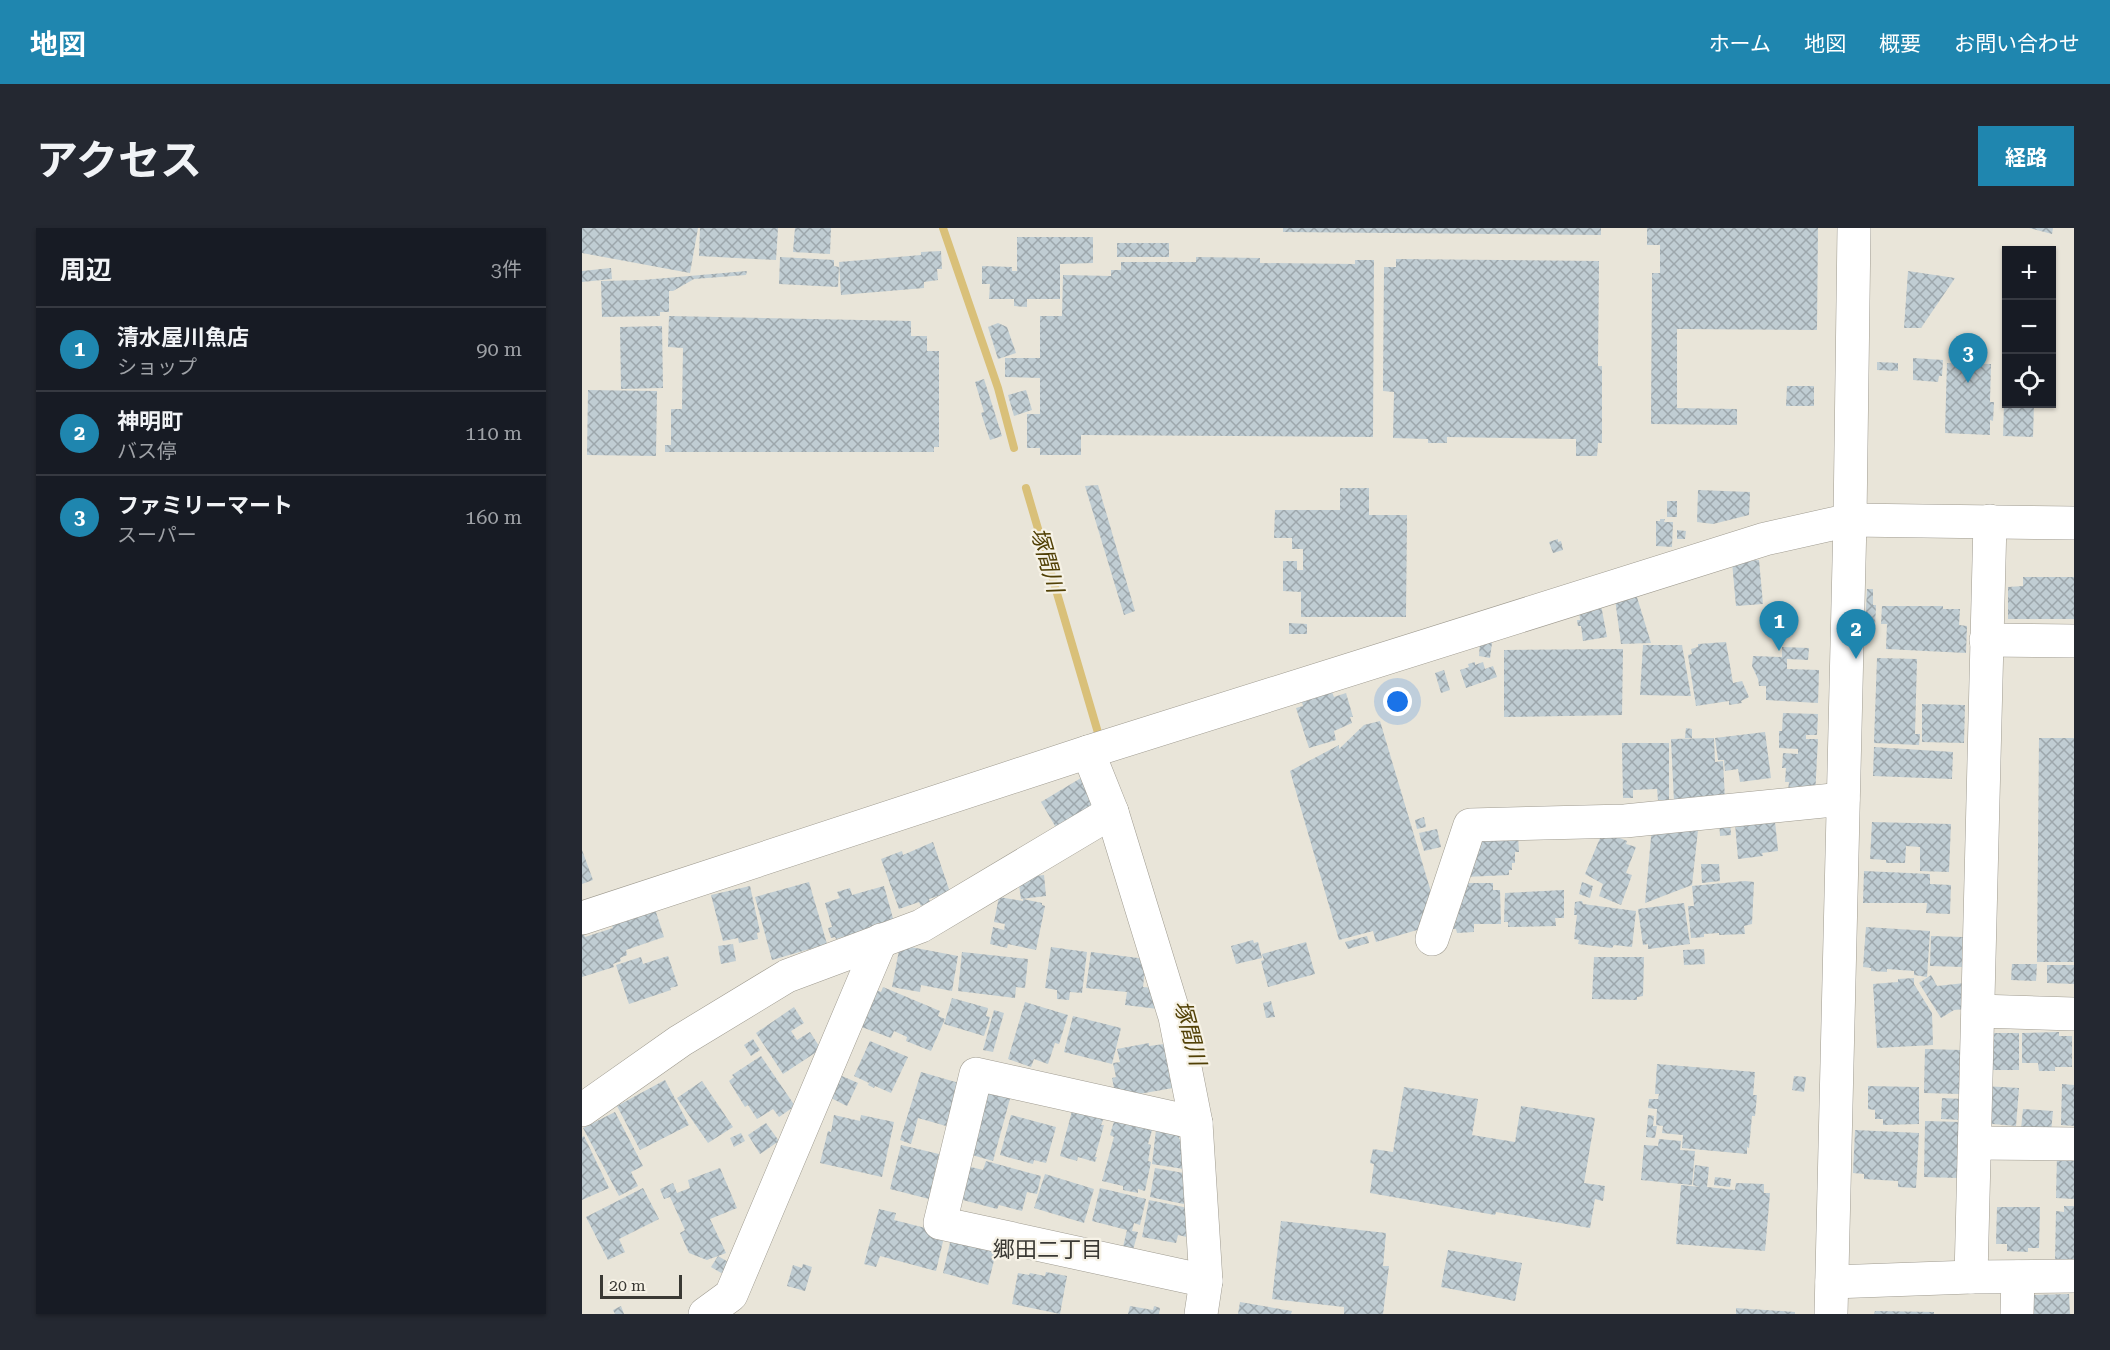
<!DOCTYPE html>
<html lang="ja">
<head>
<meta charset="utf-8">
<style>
  :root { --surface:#171b24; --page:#242831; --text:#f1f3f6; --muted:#9ea1a6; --line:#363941; --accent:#1f86af }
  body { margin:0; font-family:"Roboto Serif","Noto Sans JP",serif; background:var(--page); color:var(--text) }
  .controls { position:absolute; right:18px; top:18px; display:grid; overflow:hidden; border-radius:0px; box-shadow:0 2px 4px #0004 }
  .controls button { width:54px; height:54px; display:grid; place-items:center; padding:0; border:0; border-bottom:2px solid var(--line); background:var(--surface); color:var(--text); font:30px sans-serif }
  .scale { position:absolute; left:18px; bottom:15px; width:82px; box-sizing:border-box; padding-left:6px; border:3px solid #3a3934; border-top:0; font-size:16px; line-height:21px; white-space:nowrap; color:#3a3934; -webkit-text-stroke:4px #f6f2e6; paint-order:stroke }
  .you { position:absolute; left:816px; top:474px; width:21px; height:21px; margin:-15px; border:4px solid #fff; border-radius:50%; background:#1a73e8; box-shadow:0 0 0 9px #1a73e833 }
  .badge { display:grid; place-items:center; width:39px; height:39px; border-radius:50%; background:var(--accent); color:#fff; font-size:20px; font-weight:700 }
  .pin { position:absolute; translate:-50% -50px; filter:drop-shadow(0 2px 3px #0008) }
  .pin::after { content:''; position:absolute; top:32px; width:21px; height:18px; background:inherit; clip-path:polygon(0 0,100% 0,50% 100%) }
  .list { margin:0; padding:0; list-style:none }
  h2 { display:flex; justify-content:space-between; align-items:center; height:78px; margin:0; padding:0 24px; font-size:26px }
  h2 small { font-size:20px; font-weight:400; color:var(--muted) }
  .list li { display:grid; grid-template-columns:39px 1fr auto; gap:18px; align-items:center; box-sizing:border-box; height:84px; padding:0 24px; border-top:2px solid var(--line) }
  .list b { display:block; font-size:22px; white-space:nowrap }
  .list p { margin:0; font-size:20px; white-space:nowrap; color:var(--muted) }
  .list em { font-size:20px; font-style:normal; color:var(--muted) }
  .icon { flex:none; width:33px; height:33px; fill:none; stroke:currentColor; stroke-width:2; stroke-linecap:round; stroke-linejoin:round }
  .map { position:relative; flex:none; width:1492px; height:1086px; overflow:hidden; border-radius:0px }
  header { display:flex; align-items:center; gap:36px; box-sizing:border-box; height:84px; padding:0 30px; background:var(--accent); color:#fff }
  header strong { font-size:28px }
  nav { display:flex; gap:33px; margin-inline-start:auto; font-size:21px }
  .intro { display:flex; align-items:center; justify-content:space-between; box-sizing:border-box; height:144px; padding:0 36px }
  h1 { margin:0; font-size:42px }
  .button { padding:15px 27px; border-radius:0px; background:var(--accent); color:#fff; font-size:21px; font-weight:700 }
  main { display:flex; gap:36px; padding:0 36px }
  aside { flex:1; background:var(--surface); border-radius:0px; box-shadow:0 2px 4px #0004 }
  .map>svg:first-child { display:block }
</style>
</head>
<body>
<header>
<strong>地図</strong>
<nav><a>ホーム</a><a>地図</a><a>概要</a><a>お問い合わせ</a></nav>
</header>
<div class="intro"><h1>アクセス</h1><a class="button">経路</a></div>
<main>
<aside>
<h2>周辺<small>3件</small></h2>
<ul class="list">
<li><span class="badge">1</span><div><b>清水屋川魚店</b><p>ショップ</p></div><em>90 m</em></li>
<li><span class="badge">2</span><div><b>神明町</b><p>バス停</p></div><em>110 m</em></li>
<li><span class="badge">3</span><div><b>ファミリーマート</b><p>スーパー</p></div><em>160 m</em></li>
</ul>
</aside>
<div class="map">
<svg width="1492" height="1086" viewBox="0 0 1492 1086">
  <defs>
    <pattern id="building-cross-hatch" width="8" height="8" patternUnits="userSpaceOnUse" patternTransform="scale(1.5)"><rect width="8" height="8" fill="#c0cdd3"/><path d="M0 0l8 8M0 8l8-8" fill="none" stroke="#9da7ac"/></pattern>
  </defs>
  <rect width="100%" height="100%" fill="#e9e5d9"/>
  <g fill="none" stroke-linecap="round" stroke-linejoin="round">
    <g stroke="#d9c079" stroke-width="8">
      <polyline points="361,0 416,160 432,220"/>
      <polyline points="444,260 517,508"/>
    </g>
  </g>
  <g fill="url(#building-cross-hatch)">
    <polygon points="0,0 116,0 108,45 0,25"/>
    <polygon points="118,0 196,0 194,32 117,28"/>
    <polygon points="213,0 249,0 248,26 211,24"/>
    <polygon points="701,0 1019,0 1019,7 701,4"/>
    <polygon points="1065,0 1236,0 1235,102 1095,101 1095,180 1155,181 1155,197 1069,196 1070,45 1078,45 1078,17 1065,17"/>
    <polygon points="1447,0 1471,0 1470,6"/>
    <polygon points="435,9 511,9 511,35 478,36 478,71 445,71 445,79 432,78 432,71 407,71 408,56 400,56 400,38 430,39 430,43 435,43"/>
    <rect x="535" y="15" width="52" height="14"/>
    <polygon points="359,23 360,41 355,41 356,52 342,54 342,60 259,67 257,34 339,27 339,24"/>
    <polygon points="198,29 252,32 252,38 257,39 256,59 197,56"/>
    <polygon points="614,29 678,30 678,35 773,36 773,32 792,32 791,209 499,207 499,227 458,227 458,220 445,220 445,186 458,186 458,150 423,149 423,130 458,130 458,88 480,88 481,47 529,48 529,42 539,42 539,34 614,34"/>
    <polygon points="814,31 1017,33 1016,138 1020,138 1020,215 1016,215 1015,228 994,228 994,211 865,209 865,215 846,215 846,211 811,210 812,164 801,163 802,39 814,39"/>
    <polygon points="29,40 30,51 0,54 0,43"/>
    <polygon points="165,43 164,47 112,51 91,63 87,63 87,84 78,84 78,88 20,89 19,53 61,52"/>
    <polygon points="1326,43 1373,50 1339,100 1322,100"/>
    <polygon points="87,88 329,93 329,108 345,108 345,123 357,123 357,219 352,219 352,224 83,224 83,217 89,217 89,181 100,181 101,120 86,119"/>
    <polygon points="416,95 425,99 434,125 416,131 406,99"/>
    <polygon points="80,98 81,160 39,161 38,99"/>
    <polygon points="1331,130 1361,132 1360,148 1357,148 1356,154 1331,152"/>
    <polygon points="1295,134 1316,135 1316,143 1295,142"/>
    <polygon points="1365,135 1409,136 1408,174 1412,174 1411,193 1408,192 1408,207 1363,205"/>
    <polygon points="402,151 420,208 408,212 399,185 402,184 393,154"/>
    <polygon points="1205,158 1232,158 1232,178 1204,178"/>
    <polygon points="6,162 75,163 74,228 5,227"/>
    <polygon points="444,162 450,182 432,188 426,167"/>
    <polygon points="1422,176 1452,176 1451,209 1421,208"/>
    <polygon points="516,257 553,383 542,387 503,258"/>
    <polygon points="758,260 787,260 787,287 825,287 824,389 719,389 719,364 701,363 701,333 715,333 715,342 721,342 721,321 710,321 710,310 692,310 693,282 758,282"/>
    <polygon points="1116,262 1168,264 1167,287 1131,296 1115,294"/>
    <rect x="1085" y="273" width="10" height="16"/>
    <polygon points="1078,291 1083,291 1082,294 1091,294 1090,319 1074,318 1074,293 1078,293"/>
    <polygon points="1095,302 1104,303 1103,311 1095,311"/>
    <polygon points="976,311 976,314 979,313 981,322 971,325 967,314"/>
    <polygon points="1177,332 1181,376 1154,378 1150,334"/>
    <polygon points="1441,349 1492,349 1492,391 1426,391 1426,359 1441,358"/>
    <polygon points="1285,361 1291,361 1291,377 1294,377 1293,401 1283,400"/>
    <polygon points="1054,366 1069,415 1039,416 1033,371"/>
    <polygon points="1019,377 1025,409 1001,413 999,398 996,398 995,392 998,392 997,383"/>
    <polygon points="1300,378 1361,378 1361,381 1378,381 1377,397 1385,398 1384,425 1304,421 1305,396 1299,396"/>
    <polygon points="707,395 725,396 725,406 707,406"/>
    <polygon points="898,413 910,415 908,430 897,428"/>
    <polygon points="1144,414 1151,455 1160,453 1167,469 1159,473 1160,475 1147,477 1147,473 1114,478 1106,427 1110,426 1109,421 1116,419 1116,416"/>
    <polygon points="1061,417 1100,417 1109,468 1058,467"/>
    <polygon points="1200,419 1227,420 1226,432 1205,431 1205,441 1237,442 1236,475 1184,472 1184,458 1177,458 1176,451 1170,438 1171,428 1200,429"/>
    <polygon points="1041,421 1040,487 922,489 922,422"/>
    <polygon points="1295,430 1335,431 1333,506 1338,506 1337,517 1292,515"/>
    <polygon points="893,434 893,437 901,434 903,441 911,438 915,449 884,460 878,442 887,439 886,436"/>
    <polygon points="862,442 868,462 859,465 853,445"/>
    <polygon points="750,464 752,469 764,465 771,489 768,489 770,495 752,503 754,512 727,520 714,480 721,478 720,474"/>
    <polygon points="1340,476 1383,477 1382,515 1340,514"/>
    <polygon points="1201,485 1236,486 1235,507 1224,507 1224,511 1236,511 1233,568 1206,563 1207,554 1203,554 1204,540 1200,540 1201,525 1216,526 1216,521 1197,520 1197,503 1200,503"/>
    <polygon points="798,493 849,664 842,688 839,689 842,700 794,714 791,703 757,712 708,543 757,517 757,521 782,497"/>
    <polygon points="1104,500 1110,501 1110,510 1103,510"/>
    <polygon points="1183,504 1189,550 1158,554 1156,541 1143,543 1142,532 1136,532 1133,510"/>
    <polygon points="1132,510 1133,534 1141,533 1143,571 1092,574 1089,511"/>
    <polygon points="1457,510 1492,510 1492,734 1455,734"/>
    <polygon points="1040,515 1087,515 1087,572 1076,572 1075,561 1051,562 1051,570 1041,570"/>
    <polygon points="1292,519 1371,524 1370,551 1291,548"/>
    <polygon points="499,550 516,579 476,603 459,574"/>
    <polygon points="842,589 844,599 835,601 833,592"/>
    <polygon points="1148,592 1149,607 1138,608 1137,593"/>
    <polygon points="1193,593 1196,623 1180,625 1181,628 1156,631 1153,595"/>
    <polygon points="1290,594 1369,596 1367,644 1338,643 1338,619 1324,618 1323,635 1304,635 1304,632 1288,631"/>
    <polygon points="1070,599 1116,602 1110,657 1063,675"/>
    <polygon points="855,601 859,619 842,623 837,605"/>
    <polygon points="1021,603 1045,613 1044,616 1054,619 1044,645 1050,647 1039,677 1017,668 1021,656 1003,646"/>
    <polygon points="936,607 937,624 933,624 933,635 930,635 930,642 927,642 927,647 883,649 886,609"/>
    <polygon points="351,614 368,664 347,671 348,674 339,678 337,674 317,681 299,631 320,623 321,627"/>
    <polygon points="0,622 11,652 0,656"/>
    <polygon points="1119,636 1137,636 1138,653 1120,655"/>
    <polygon points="1282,643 1348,646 1348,656 1369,657 1368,686 1344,685 1345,675 1281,675"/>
    <polygon points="462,647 464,668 439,671 436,650"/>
    <polygon points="1163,653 1172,654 1170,696 1162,698 1163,706 1137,707 1137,705 1122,706 1122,709 1109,710 1106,678 1112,678 1110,658"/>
    <polygon points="227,654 245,716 190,732 173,669"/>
    <polygon points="1000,654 1011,658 1008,670 997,666"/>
    <polygon points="870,655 911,655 911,662 918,662 919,696 892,696 892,704 875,705 874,701 860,701"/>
    <polygon points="168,658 178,704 175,705 176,711 157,715 156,710 141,713 129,667"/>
    <polygon points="302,658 312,694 254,711 253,709 249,710 246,700 250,699 243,675 258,670 255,664 268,660 270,667"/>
    <polygon points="982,662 982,690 973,690 974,698 926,699 926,694 922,694 923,665"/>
    <polygon points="417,669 441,673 441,671 460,675 460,677 463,678 454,722 426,716 425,720 408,716 411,699 422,702 423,696 412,694"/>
    <polygon points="1000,673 1001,676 1054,683 1050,719 1032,717 1030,720 996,716 997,712 992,711 995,687 992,687 993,674"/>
    <polygon points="1102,675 1108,716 1066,721 1066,716 1061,717 1056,681"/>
    <polygon points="73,681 82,709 44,722 45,727 38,730 39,733 31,736 32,739 0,749 0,706 2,706 3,709 31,700 29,696"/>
    <polygon points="1284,699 1348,703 1345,749 1332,747 1332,743 1305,741 1305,744 1289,743 1289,740 1281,739"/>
    <polygon points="785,708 787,715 766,721 763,714"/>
    <polygon points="1349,708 1381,709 1380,739 1348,738"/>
    <polygon points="671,712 672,715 676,714 680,730 654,736 649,718"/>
    <polygon points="724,714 733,746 686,759 679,733 682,732 680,726"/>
    <polygon points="151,716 154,733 139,736 136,718"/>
    <polygon points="318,717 376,728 370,763 339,757 338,764 310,759"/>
    <polygon points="469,719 505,724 500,765 488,764 487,772 475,771 475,762 463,760"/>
    <polygon points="1122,721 1123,736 1102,737 1101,722"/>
    <polygon points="380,724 446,731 443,760 434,759 433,770 376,763"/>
    <polygon points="509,724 564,731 561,759 571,760 576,781 543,777 545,764 504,760"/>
    <polygon points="86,728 96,758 88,760 89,762 47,776 34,737 59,729 61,736"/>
    <polygon points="1012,729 1062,729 1061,768 1055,769 1055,772 1010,771"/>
    <polygon points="1430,736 1455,736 1454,753 1429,752"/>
    <polygon points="1465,737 1492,737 1492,756 1465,755"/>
    <polygon points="1349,747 1355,758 1383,755 1384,781 1372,782 1359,790 1337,755"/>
    <polygon points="1332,750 1332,756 1350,785 1351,817 1295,820 1291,756 1316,754 1316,751"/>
    <polygon points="301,759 358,783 356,788 363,791 349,823 324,813 325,809 312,803 309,810 277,798 292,761 299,764"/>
    <polygon points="370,770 406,780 404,788 408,789 402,808 362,796"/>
    <polygon points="689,773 693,789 684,790 681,775"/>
    <polygon points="443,774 486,787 477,816 473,815 466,836 452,831 449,839 426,831"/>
    <polygon points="212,779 222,795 209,803 215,812 228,804 239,821 201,846 174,805"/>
    <polygon points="412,782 422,785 411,824 401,822"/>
    <polygon points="491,788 539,800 530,836 482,824"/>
    <polygon points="1477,804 1477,808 1490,808 1490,839 1473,839 1473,843 1457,843 1456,835 1440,835 1440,805"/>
    <polygon points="1400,805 1437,805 1437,842 1404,842"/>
    <polygon points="171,811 178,822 169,828 162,817"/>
    <polygon points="288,813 326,829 309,865 293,858 292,860 286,857 287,855 272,848"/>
    <polygon points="567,815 567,818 582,816 591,860 534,870 530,850 534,849 531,835 538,834 535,821"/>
    <polygon points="1343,821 1379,822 1378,866 1342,865"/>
    <polygon points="179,828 213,878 197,889 191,881 175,891 166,877 163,879 147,853 152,849 150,847"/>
    <polygon points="1075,836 1173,844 1171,867 1175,867 1173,888 1170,888 1167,920 1165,919 1165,926 1100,920 1101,907 1080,905 1081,898 1074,897 1075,881 1066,880 1067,871 1076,871 1077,866 1073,866"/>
    <polygon points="339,844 377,855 364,898 336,890 329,916 318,912"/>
    <polygon points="253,845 276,855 265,878 243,867"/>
    <polygon points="1212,848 1224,849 1222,864 1210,862"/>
    <polygon points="83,852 107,897 58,922 35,878"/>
    <polygon points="120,853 151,899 126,915 95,870"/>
    <polygon points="1480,856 1492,857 1492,898 1479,897"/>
    <polygon points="1286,858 1337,859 1337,896 1301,897 1301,891 1293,891 1293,882 1286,881"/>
    <polygon points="1402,858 1437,860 1434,898 1400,895"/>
    <polygon points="401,859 429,867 411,933 383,925"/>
    <polygon points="822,859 896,871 890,907 933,914 939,878 1013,890 1002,955 1023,958 1021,973 1013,971 1008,1000 914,984 913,987 788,965 792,936 788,935 791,921 811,924"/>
    <polygon points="1360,870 1381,871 1380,892 1359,891"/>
    <polygon points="1441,881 1471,883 1469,904 1439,901"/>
    <polygon points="490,883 522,889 519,897 522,897 513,929 515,929 513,934 496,929 495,933 478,928"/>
    <polygon points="33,884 61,938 49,944 56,958 37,968 1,900"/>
    <polygon points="252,887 278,893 279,887 312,894 300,949 238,935 246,903 249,904"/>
    <polygon points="429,887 474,899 464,935 452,932 451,936 418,927"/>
    <polygon points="1066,887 1072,888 1071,898 1075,898 1073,910 1064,909"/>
    <polygon points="533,890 571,899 566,916 569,917 566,933 569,934 563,963 556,961 556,965 541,962 541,958 520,953 532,909 528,907"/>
    <polygon points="1343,893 1378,894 1377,950 1342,949"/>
    <polygon points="184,895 197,913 178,926 166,907"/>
    <polygon points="574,902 598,904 597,911 605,912 608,942 570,936"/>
    <polygon points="1273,902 1337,905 1334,960 1316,959 1316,953 1282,951 1282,946 1271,945"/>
    <polygon points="159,905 163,913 152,919 148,910"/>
    <polygon points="2,908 27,960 0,972 0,909"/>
    <polygon points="1077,911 1099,913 1098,922 1113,923 1110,957 1059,952 1062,917 1076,918"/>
    <polygon points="319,917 357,926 347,971 308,961"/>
    <polygon points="1475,928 1492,928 1492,971 1474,970"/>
    <polygon points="404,933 459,948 455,966 445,964 440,983 417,977 415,981 377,971 385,938 401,942"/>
    <polygon points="1113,937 1127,939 1125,959 1153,962 1154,955 1182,956 1182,965 1188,965 1183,1023 1094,1016 1099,957 1118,959 1111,957"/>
    <polygon points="138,940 155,980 128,991 144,1025 125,1032 107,1025 98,1005 103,1002 88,969 82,971 78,961 91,955 95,965 108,960 106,952"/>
    <polygon points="573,940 613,947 611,978 568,969"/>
    <polygon points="463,946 512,961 502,995 452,980"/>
    <polygon points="1133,949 1149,951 1148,959 1132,957"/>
    <polygon points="61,960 77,991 37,1011 43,1024 26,1032 4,989"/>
    <polygon points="518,960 564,971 558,997 552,995 550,1003 556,1004 551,1022 541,1019 545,1002 510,993"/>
    <polygon points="567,972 611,981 605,1009 596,1007 594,1015 560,1009"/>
    <polygon points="1482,978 1492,978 1492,1035 1473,1034 1474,983 1482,984"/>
    <polygon points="1415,979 1458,979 1457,1020 1446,1020 1446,1024 1425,1023 1425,1016 1414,1016"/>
    <polygon points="297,981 314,985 312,992 363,1005 354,1043 298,1028 294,1039 282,1036"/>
    <polygon points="699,993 804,1005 801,1038 807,1038 801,1086 762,1086 762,1079 690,1071"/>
    <polygon points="370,1006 415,1020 406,1057 361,1045"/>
    <polygon points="866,1022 940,1035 933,1073 859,1059"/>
    <polygon points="136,1028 148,1035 141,1046 129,1039"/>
    <polygon points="221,1036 230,1039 223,1063 205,1058 211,1037 220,1040"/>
    <polygon points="464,1044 485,1048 478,1086 430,1076 436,1045 447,1047 448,1045 463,1048"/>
    <polygon points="1487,1066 1488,1086 1445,1086 1445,1067"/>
    <polygon points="658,1074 710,1083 709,1086 656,1086"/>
    <polygon points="39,1078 42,1086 33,1086 31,1082"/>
    <polygon points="548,1078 571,1082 572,1078 578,1080 577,1086 546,1086"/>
    <polygon points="1154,1080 1213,1084 1213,1086 1154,1086"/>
    <polygon points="1293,1083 1352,1084 1352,1086 1292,1086"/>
  </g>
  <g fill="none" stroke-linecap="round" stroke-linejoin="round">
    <defs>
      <g id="minor">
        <polyline points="1404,412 1492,413"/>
        <polyline points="506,524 530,584 593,789 614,895 624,1053 619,1086"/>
        <polyline points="0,690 506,524 1183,311 1268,292 1492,295"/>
        <polyline points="850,711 888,597 1043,593 1261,571"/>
        <polyline points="1396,783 1492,786"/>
        <polyline points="0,882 98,813 205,748 339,698 530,584"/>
        <polyline points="614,895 394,846 358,995 624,1053"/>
        <polyline points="1393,915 1492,916"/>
        <polyline points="1389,1049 1408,293"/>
        <polyline points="1250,1054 1389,1049 1492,1048"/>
        <polyline points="123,1086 149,1067 299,712"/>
        <polyline points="1249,1086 1268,292 1272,0"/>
        <polyline points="1435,1086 1436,1049"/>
      </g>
    </defs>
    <use href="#minor" stroke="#9f9b90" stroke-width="34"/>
    <use href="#minor" stroke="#fff" stroke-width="33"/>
  </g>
  <g text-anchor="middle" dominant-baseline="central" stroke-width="4.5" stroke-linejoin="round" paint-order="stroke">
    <g font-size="22" font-style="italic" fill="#514005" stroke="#f6f2e6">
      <text transform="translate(465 332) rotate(74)">塚間川</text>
      <text transform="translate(608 805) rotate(75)">塚間川</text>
    </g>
    <g font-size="22" fill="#3a3934" stroke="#f6f2e6">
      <text x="466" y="1021">郷田二丁目</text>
    </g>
  </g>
</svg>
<div class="controls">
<button>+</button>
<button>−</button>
<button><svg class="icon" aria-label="locate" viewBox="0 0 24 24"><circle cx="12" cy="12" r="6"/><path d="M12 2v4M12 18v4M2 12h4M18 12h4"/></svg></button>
</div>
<div class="scale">20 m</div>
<div class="you"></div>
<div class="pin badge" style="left:1197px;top:423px">1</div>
<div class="pin badge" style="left:1274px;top:431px">2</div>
<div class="pin badge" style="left:1386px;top:155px">3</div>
</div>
</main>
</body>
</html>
